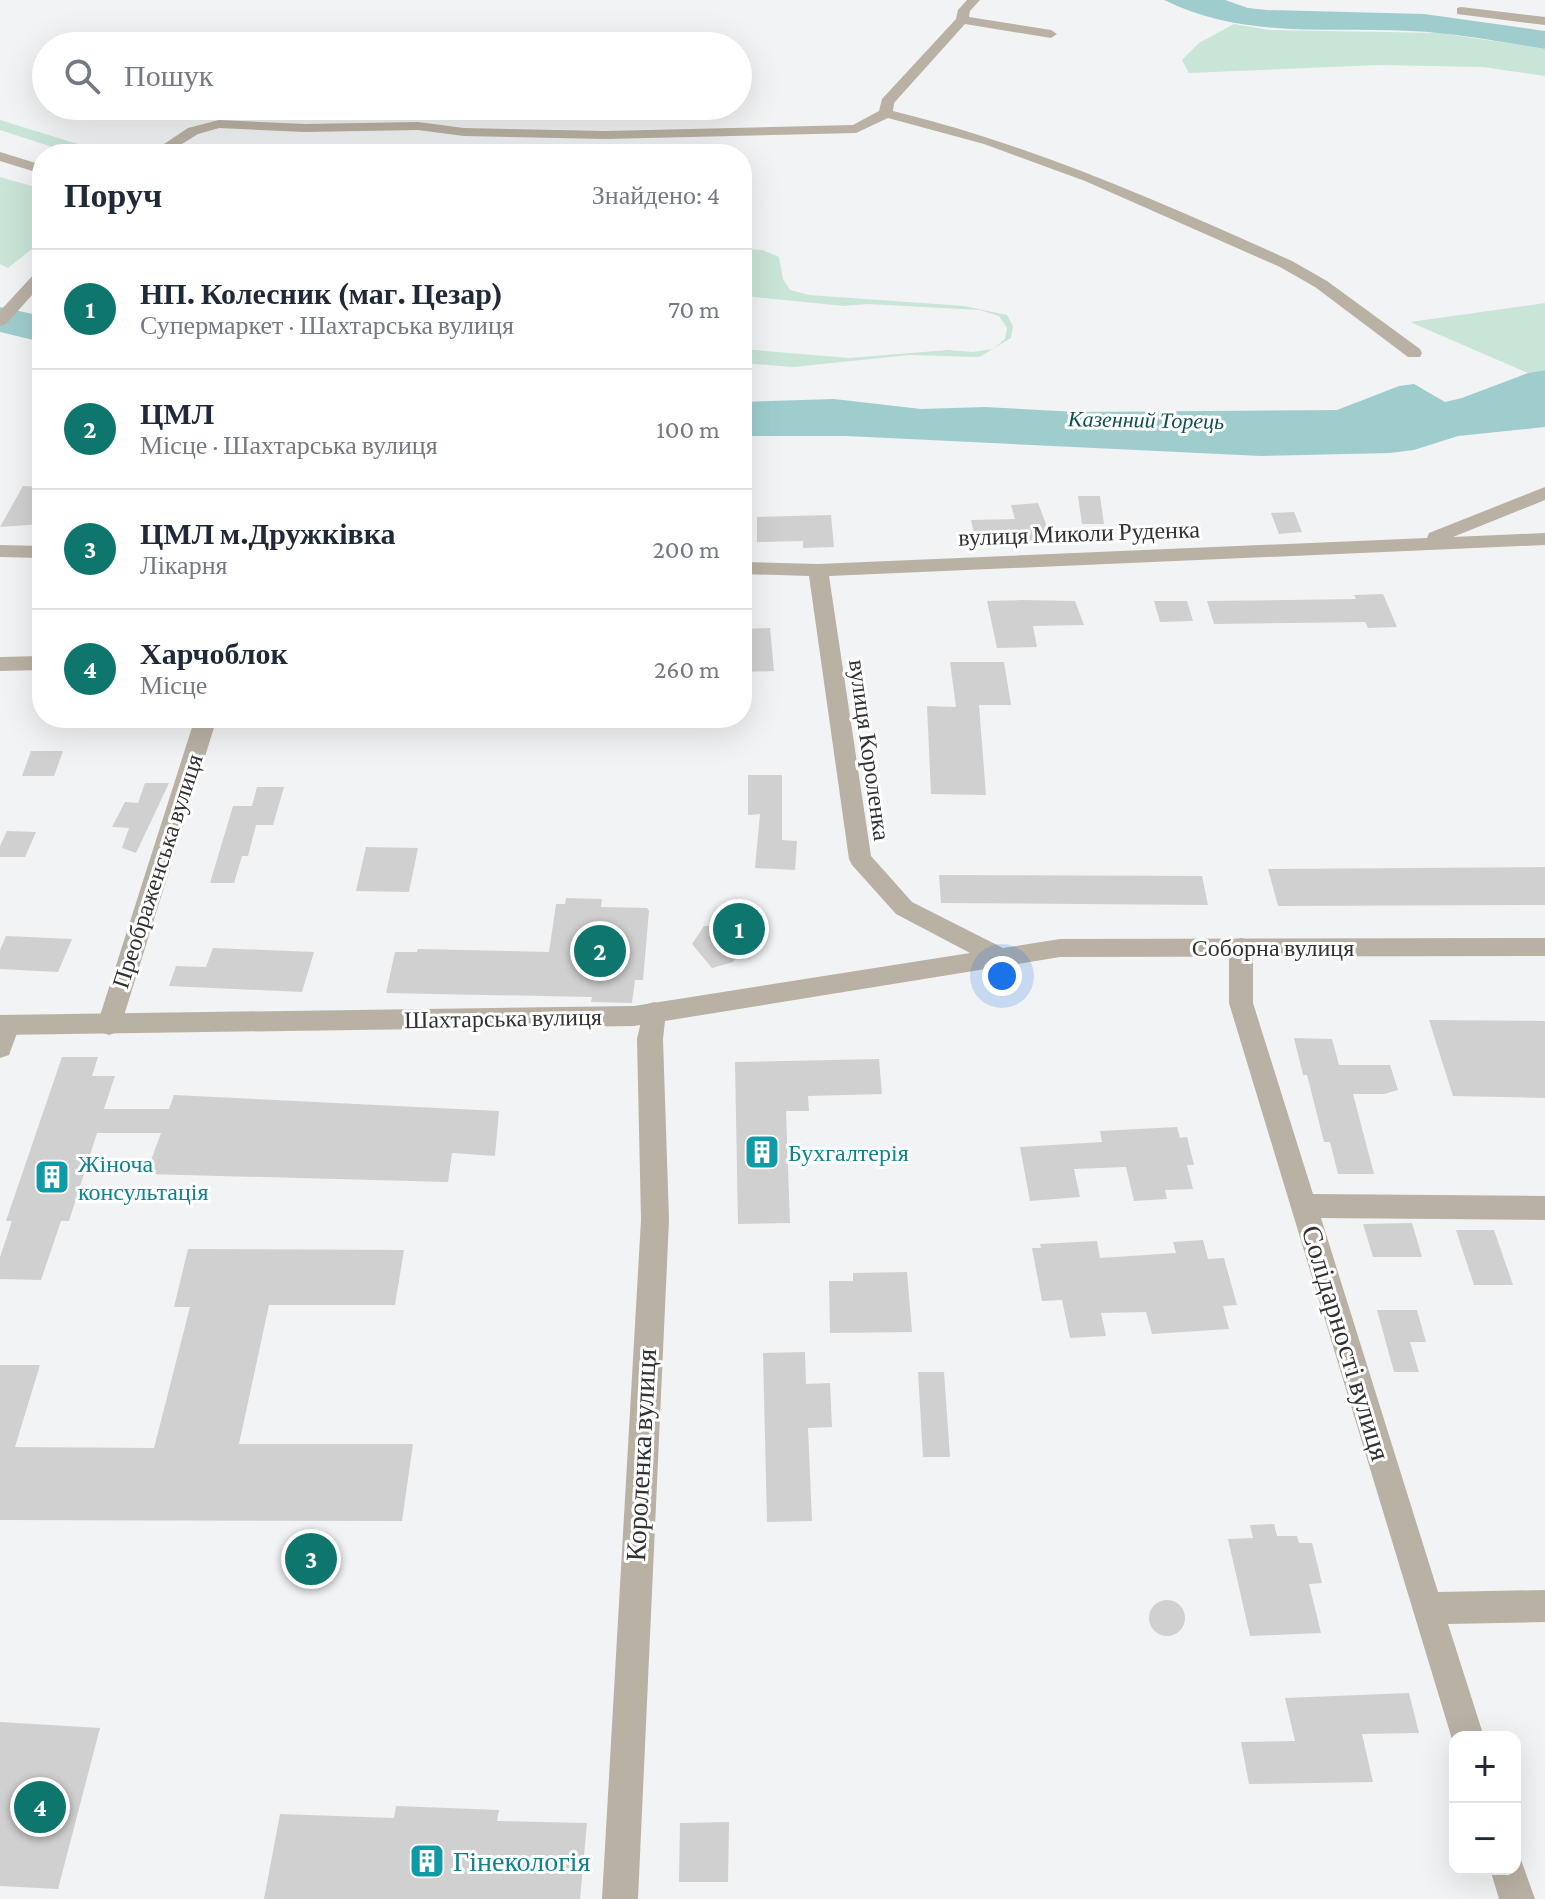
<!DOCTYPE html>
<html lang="uk">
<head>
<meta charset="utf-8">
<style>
  :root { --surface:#fff; --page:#f6f6f7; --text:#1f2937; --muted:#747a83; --line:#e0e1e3; --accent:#0f766e }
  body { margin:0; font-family:"Crimson Pro",serif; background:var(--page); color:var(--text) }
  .controls { position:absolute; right:24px; bottom:24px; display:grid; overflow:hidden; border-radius:16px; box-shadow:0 8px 32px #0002 }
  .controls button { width:72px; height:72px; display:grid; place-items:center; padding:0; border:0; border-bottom:2px solid var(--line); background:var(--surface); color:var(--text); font:40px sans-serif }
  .you { position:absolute; left:1002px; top:976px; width:28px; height:28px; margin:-20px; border:6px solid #fff; border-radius:50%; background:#1a73e8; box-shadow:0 0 0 12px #1a73e833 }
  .badge { display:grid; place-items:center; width:52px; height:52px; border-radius:50%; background:var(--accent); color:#fff; font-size:26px; font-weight:700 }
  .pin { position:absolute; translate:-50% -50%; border:4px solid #fff; box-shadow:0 2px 8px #0006 }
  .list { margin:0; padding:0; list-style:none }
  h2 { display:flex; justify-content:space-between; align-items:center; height:104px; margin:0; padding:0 32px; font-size:34px }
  h2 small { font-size:26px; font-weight:400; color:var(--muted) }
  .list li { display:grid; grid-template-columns:52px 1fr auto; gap:24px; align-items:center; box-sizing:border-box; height:120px; padding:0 32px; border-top:2px solid var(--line) }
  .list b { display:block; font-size:30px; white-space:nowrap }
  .list p { margin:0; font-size:26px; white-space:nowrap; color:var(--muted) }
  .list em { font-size:26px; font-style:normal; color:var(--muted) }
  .icon { flex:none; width:44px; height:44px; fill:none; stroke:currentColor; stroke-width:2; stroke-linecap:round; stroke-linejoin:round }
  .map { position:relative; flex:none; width:1545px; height:1899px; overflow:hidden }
  .search { position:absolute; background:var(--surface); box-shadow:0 8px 32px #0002; left:32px; top:32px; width:720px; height:88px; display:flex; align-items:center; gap:20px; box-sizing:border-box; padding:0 28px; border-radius:44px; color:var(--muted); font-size:30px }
  .panel { position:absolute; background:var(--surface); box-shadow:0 8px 32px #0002; left:32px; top:144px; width:720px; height:584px; border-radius:32px }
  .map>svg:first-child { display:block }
</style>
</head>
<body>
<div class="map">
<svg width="1545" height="1899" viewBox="0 0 1545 1899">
  <rect width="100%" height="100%" fill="#f2f3f4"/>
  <g fill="#c9e5d7">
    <polygon points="1234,24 1269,30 1440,33 1545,49 1545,76 1483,67 1378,65 1189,73 1182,60 1199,43"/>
    <polygon points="0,120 110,154 74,154 0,130"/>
    <polygon points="0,177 42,189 42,241 8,268 0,264"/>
    <polygon points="742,249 762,250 779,257 783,279 790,290 809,295 964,306 1007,315 1013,326 1011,338 979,357 909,355 793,367 742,363 742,349 849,358 948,350 972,352 993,349 1005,339 1007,328 999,316 980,310 867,304 844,306 754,297 742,293"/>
    <polygon points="1545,303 1545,370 1528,373 1410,322"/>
  </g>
  <g fill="#9fcdce">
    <path d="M1164 0H1225L1248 8 1267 10 1424 14 1545 31V49C1501 42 1456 33 1411 31 1326 27 1243 39 1164 0Z"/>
    <polygon points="0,307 42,316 42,342 0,332"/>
    <polygon points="1545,370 1545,427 1458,436 1414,450 1390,453 1261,456 846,436 742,436 742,402 834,399 921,409 985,407 1077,412 1337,410 1399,386 1414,384 1445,402 1462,398 1528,373"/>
  </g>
  <g fill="#d0d0d1">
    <polygon points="23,486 42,487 42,524 0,527"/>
    <polygon points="1078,496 1100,496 1104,524 1082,524"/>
    <polygon points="1038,503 1052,540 976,542 971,520 1015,519 1011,505"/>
    <polygon points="1294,512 1302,532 1279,534 1271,513"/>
    <polygon points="831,515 834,547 803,548 803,541 757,542 757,517"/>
    <polygon points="1383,594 1397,627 1368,628 1365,622 1214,624 1207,601 1356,599 1354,595"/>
    <polygon points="1023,600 1075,601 1084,625 1033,626 1037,647 997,648 987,601"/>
    <polygon points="1154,601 1187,601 1193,621 1160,622"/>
    <polygon points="770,628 774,671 742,672 742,629"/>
    <polygon points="950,662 1004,662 1011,705 979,705 986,795 931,794 927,706 956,707"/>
    <polygon points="31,751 63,751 54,776 22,776"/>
    <polygon points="748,775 782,775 782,840 797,841 795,870 755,868 760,814 748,815"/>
    <polygon points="145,783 169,783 136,853 122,848 129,828 112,827 125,802 138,803"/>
    <polygon points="257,787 284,787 273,825 256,825 248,856 242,856 234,883 210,883 233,806 252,806"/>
    <polygon points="7,831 36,832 25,857 0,857 0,846"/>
    <polygon points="366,847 418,848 409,892 356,891"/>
    <polygon points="1545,867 1545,905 1278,906 1268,869"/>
    <polygon points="939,875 1202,876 1208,905 941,903"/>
    <polygon points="566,898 602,899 601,907 647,908 649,911 643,980 635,980 632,1003 591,1002 592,997 386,993 395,952 417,952 418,949 549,952 556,904 565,904"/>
    <polygon points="704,926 744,927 745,945 733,962 712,968 692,944"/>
    <polygon points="6,936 72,939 58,972 0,969 0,950"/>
    <polygon points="213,948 314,952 302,992 169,986 176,966 206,967"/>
    <polygon points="1429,1020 1545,1021 1545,1098 1453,1096"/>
    <polygon points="1294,1038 1332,1039 1339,1065 1390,1065 1398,1090 1384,1094 1353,1094 1374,1174 1338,1174 1330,1142 1324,1142 1307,1075 1303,1075"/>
    <polygon points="62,1057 98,1057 92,1076 115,1076 104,1109 169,1109 174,1095 499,1111 495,1156 452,1153 448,1182 146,1174 161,1133 97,1133 69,1221 61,1221 41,1280 0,1279 0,1257 12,1221 6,1221"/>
    <polygon points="879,1059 882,1094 808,1096 809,1111 786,1111 790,1223 738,1224 735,1062"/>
    <polygon points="1177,1127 1180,1138 1187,1137 1194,1165 1187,1165 1193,1189 1165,1190 1167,1199 1134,1201 1126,1167 1074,1169 1080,1197 1030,1201 1020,1147 1102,1142 1100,1131"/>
    <polygon points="1412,1223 1422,1257 1373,1257 1363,1224"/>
    <polygon points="1456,1230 1494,1230 1513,1285 1474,1285"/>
    <polygon points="1203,1240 1208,1259 1224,1258 1237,1305 1223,1306 1229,1329 1152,1334 1146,1312 1101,1313 1106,1336 1070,1338 1062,1300 1042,1301 1032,1248 1041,1248 1040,1244 1097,1241 1100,1258 1176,1253 1173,1242"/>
    <polygon points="188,1249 404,1250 395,1305 269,1305 239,1444 413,1444 402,1521 0,1520 0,1365 40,1365 15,1447 154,1448 190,1307 174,1307"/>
    <polygon points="907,1272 912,1332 830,1333 829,1281 853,1281 853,1273"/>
    <polygon points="1377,1310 1417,1310 1426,1342 1410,1342 1419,1372 1394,1372"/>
    <polygon points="805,1352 806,1384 830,1383 832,1427 808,1428 812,1521 767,1522 763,1353"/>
    <polygon points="918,1372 944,1372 950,1457 923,1457"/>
    <polygon points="1274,1524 1277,1536 1297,1536 1299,1543 1312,1543 1322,1583 1309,1584 1321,1633 1250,1636 1228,1539 1253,1538 1250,1525"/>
    <circle cx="1167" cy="1618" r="18"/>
    <polygon points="1409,1693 1419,1733 1362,1734 1373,1782 1249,1784 1241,1742 1295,1741 1285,1698"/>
    <polygon points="0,1722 100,1728 58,1889 0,1886"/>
    <polygon points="396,1806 499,1810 497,1821 587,1823 580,1899 264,1899 280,1814 394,1818"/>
    <polygon points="729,1822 728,1882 679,1882 680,1823"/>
  </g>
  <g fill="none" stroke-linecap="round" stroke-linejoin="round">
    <g fill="#b9b1a3" fill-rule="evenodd">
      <path d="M967 0H980L970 11 969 17 1051 30 1057 34 1051 38 965 24 894 103 893 111C1032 145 1161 202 1292 261L1327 281 1420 349 1422 353 1420 357H1408L1315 287 1280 267 1085 181 984 144 888 118 856 133 606 139 464 136 418 130 305 132 219 128 198 134 166 154H149L188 128 219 120 305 124 418 122 464 128 606 131 853 125 879 111 882 99 956 19 958 10Z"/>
      <polygon points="1461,7 1545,17 1545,25 1457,14 1457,8"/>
      <polygon points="42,656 42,670 0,671 0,657"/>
      <polygon points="195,718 217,718 121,1025 118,1032 109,1035 100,1032 97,1025"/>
      <polygon points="1241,938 1249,940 1253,947 1253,1003 1313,1194 1545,1196 1545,1220 1321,1218 1438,1592 1545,1590 1545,1622 1448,1624 1484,1737 1455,1737 1455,1749 1229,1003 1229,947 1233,940"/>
      <polygon points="654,1002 663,1005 666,1012 663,1039 669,1220 638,1899 602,1899 641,1220 637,1039 645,1005"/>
      <polygon points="8,1015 17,1018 20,1025 9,1055 0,1058 0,1018"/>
      <polygon points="1515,1854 1520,1857 1535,1899 1499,1899 1490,1869 1515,1869"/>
    </g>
    <g fill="#b9b1a3" fill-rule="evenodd">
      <polygon points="0,152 42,165 42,174 0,161"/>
      <polygon points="42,270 42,284 6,324 0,326 0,311 36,272"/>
      <polygon points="1545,487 1545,500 1453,537 1545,533 1545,545 829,576 871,856 912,902 1003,948 1060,939 1545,938 1545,956 1060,957 634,1026 0,1035 0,1015 634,1006 970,953 896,914 852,865 849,859 809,576 742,574 742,562 818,564 1427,538 1429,533"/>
      <polygon points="0,545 42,546 42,558 0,557"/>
    </g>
  </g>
  <defs>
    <symbol id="building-square" viewBox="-11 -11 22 22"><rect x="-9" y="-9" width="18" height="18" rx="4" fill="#0f9aa8" stroke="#fff"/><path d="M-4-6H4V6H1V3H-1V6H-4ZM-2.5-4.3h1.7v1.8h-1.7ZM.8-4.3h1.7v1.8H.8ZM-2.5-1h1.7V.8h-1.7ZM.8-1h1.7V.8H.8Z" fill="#fff"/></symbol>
  </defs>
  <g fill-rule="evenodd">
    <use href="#building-square" x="742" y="1132" width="40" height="40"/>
    <use href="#building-square" x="32" y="1157" width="40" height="40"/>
    <use href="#building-square" x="407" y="1841" width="40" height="40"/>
  </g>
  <g text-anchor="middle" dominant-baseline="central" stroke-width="6" stroke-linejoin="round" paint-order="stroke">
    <g font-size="22" font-style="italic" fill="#0d5052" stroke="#fff">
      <text transform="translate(1146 420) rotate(1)">Казенний Торець</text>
    </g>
    <g font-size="24" fill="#323233" stroke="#fff">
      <text transform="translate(1079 533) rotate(-2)">вулиця Миколи Руденка</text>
      <text transform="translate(870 750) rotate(82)">вулиця Короленка</text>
      <text transform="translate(157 871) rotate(-72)">Преображенська вулиця</text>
      <text x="1273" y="947">Соборна вулиця</text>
      <text transform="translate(503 1018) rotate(-1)">Шахтарська вулиця</text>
    </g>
    <g font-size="24" fill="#0d838f" stroke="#fff" text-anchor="start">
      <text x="788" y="1152">Бухгалтерія</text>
      <text x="78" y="1163">Жіноча<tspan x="78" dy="28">консультація</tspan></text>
    </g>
    <g font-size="28" fill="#323233" stroke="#fff">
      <text transform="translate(1346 1343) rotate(73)">Солідарності вулиця</text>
      <text transform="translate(641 1455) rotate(-87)">Короленка вулиця</text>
    </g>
    <g font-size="28" fill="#0d838f" stroke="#fff" text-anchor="start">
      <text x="453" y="1861">Гінекологія</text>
    </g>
  </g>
</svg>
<div class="controls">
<button>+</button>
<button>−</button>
</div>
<div class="you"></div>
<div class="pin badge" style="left:739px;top:929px">1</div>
<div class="pin badge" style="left:600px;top:951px">2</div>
<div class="pin badge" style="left:311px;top:1559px">3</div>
<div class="pin badge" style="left:40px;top:1807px">4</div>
<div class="search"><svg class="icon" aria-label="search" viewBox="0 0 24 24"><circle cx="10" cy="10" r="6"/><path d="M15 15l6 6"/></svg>Пошук</div>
<section class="panel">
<h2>Поруч<small>Знайдено: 4</small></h2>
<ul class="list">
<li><span class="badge">1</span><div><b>НП. Колесник (маг. Цезар)</b><p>Супермаркет · Шахтарська вулиця</p></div><em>70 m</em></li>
<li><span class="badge">2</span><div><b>ЦМЛ</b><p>Місце · Шахтарська вулиця</p></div><em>100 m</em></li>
<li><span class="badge">3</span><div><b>ЦМЛ м.Дружківка</b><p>Лікарня</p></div><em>200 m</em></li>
<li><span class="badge">4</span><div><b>Харчоблок</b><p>Місце</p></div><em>260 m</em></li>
</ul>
</section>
</div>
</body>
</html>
